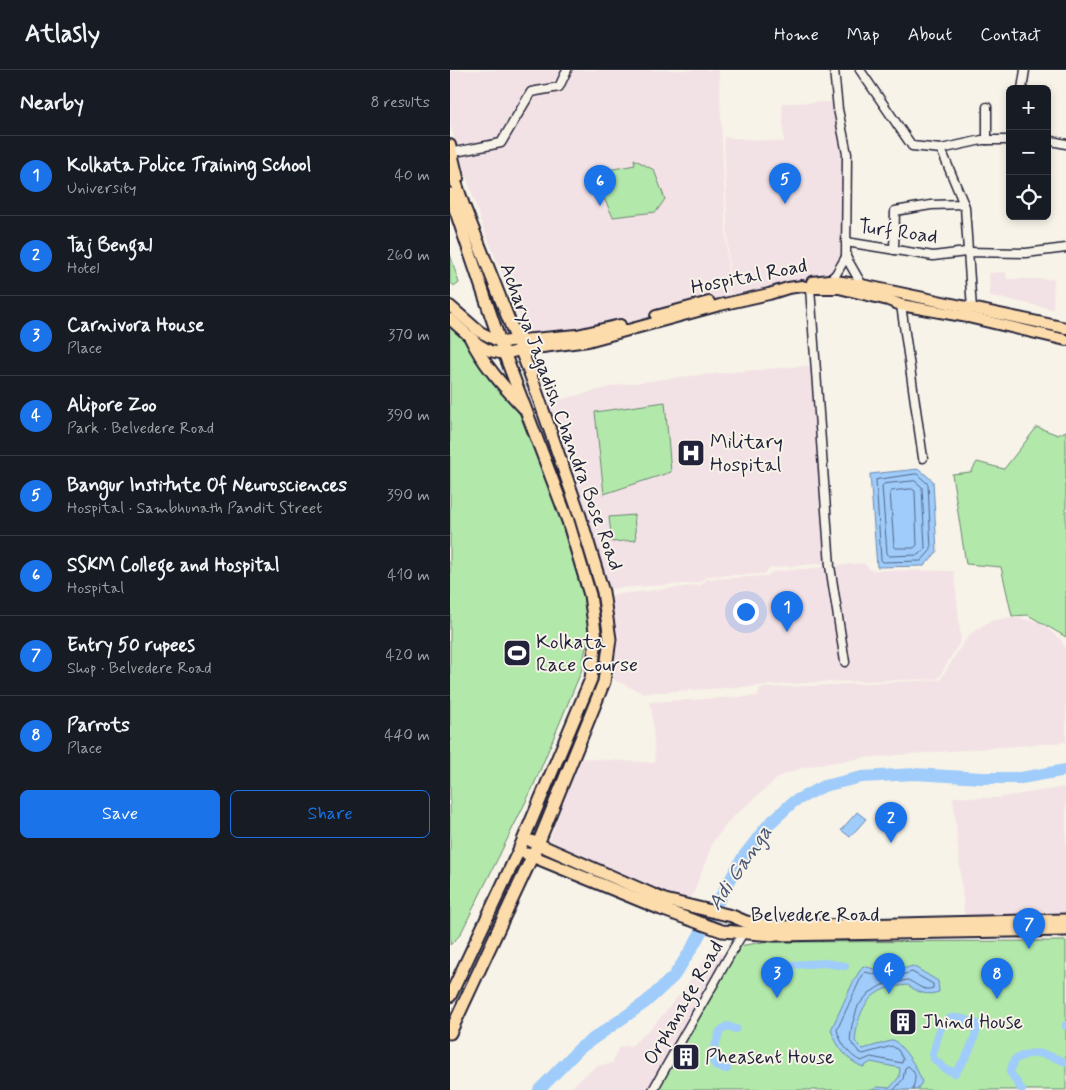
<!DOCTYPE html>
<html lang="en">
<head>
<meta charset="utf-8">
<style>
  :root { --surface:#171b24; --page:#242831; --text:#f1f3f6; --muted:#9ea1a6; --line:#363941; --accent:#1a73e8 }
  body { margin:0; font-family:Mynerve,sans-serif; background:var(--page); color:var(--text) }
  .controls { position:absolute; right:15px; top:15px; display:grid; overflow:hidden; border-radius:8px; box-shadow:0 2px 8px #0003 }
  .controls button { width:45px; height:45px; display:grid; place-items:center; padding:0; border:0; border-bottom:1px solid var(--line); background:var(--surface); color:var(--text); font:25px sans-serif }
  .you { position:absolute; left:295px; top:541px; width:18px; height:18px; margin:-12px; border:4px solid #fff; border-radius:50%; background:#1a73e8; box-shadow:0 0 0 8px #1a73e833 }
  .badge { display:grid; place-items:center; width:32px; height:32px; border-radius:50%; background:var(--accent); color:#fff; font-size:16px; font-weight:700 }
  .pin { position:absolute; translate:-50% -41px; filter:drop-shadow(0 1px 2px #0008) }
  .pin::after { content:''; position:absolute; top:26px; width:18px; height:15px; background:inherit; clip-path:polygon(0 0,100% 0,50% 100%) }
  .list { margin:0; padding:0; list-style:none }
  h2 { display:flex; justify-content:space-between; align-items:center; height:65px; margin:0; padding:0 20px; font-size:21px }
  h2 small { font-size:16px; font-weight:400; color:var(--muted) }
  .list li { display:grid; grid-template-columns:32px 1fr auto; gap:15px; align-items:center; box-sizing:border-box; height:80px; padding:0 20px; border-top:1px solid var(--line) }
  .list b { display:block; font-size:19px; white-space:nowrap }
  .list p { margin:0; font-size:16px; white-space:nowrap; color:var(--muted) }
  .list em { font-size:16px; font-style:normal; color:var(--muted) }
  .actions { display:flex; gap:10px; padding:15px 20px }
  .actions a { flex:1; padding:11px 0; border:1px solid var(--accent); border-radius:8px; text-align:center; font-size:18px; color:var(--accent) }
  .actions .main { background:var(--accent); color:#fff }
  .icon { flex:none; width:28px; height:28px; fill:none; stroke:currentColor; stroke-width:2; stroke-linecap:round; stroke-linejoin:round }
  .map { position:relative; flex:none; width:616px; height:1020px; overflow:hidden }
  header { display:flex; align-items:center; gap:30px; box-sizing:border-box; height:70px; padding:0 25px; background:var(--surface); border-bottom:1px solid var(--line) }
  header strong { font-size:24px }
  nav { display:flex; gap:28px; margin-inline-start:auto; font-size:18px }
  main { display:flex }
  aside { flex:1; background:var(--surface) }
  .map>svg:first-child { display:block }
</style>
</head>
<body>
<header>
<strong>Atlasly</strong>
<nav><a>Home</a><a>Map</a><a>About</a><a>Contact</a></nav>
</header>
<main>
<aside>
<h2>Nearby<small>8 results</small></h2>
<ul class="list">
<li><span class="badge">1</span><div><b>Kolkata Police Training School</b><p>University</p></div><em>40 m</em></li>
<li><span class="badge">2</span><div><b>Taj Bengal</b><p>Hotel</p></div><em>260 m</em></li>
<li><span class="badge">3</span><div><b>Carnivora House</b><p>Place</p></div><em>370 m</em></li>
<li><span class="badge">4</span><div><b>Alipore Zoo</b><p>Park · Belvedere Road</p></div><em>390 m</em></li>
<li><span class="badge">5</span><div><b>Bangur Institute Of Neurosciences</b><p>Hospital · Sambhunath Pandit Street</p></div><em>390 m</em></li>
<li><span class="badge">6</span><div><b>SSKM College and Hospital</b><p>Hospital</p></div><em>410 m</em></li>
<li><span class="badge">7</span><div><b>Entry 50 rupees</b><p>Shop · Belvedere Road</p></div><em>420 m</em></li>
<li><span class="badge">8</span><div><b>Parrots</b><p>Place</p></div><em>440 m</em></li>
</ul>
<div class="actions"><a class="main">Save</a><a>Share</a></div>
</aside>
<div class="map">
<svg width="616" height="1020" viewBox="0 0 616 1020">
  <rect width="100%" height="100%" fill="#f7f3e8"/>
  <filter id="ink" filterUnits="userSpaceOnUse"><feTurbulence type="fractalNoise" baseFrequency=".02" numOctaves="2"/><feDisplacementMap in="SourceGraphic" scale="10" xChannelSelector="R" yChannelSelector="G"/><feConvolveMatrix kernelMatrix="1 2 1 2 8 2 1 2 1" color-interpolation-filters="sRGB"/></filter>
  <g filter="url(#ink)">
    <g fill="#f3e2e5">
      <polygon points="0,0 269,0 279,230 135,265 79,271 31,152 0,55"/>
      <polygon points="385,32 394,83 394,185 384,203 373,213 280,231 274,67 334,72 332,33"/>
      <polygon points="556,202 557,209 604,209 603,239 540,226 539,203"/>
      <polygon points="363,295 377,493 321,498 314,504 257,506 249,513 156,519 97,333 168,315 229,307"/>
      <polygon points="413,493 421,500 504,501 511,570 488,609 373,612 193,623 164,610 164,553 161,525 251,515 257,509 317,506 322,502"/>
      <polygon points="562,547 590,552 611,570 616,579 616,672 412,688 355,697 330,706 280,750 263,772 239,835 171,808 99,771 128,688 205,693 202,641 199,632 308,626 310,618 490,610 509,579 520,564 540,551"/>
      <polygon points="616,717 616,849 515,851 503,727 545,728"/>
      <polygon points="262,879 275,885 258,919 200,1020 118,1020 146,996 162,993 169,977 182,975 202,957 231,923"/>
    </g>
    <g fill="#b2e8aa" stroke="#6a8572">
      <polygon points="184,89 204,100 215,129 206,142 163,147 142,103 185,95"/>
      <polygon points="0,184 9,213 5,216 0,213"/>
      <polygon points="0,256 39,294 77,356 110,448 133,525 139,563 131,602 83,717 10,865 0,875"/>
      <polygon points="215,332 221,402 154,424 145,342"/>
      <polygon points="587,357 608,365 616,361 616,567 578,545 562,546 551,497 516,494 502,404 521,402 527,392 554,399"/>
      <polygon points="184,445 186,470 162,472 159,447"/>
      <polygon points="616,871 616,1020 208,1020 234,972 289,876 313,872"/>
    </g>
    <g fill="#9fccfa" stroke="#6d88ae">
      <polygon points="469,399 483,411 487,482 474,496 427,497 420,404"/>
      <polygon points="407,742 416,749 400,767 391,760"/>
      <path d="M413 896C433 902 443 902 463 896L488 911 489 922C476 926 469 923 458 915 451 916 442 916 435 919 413 927 407 950 405 971L413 979 444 970C456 981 467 996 472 1012L467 1020H423L427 1017 440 1018 449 1007 450 998 421 992 413 997C396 990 387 976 381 960L404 910Z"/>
    </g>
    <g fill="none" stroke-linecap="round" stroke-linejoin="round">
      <g stroke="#546687" stroke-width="1">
        <polygon points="467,404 478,414 481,480 471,491 433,492 431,490 426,410"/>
        <polygon points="465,411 472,417 475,478 468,485 439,486 437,483 432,416 434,414"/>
        <polygon points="462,419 465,421 467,475 464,478 446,478 444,476 440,422 442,421"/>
        <path d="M415 902 432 906H448L462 902 483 914V918C473 922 467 914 458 910L432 915 419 923 408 936 402 955 400 971 409 982 413 984 442 976 448 980 453 989 452 993 421 987 411 991C399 986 390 972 387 960L409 912Z"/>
        <path d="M444 1020 453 1009 455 998 458 996C469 1004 464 1010 463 1020"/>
      </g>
      <g stroke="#9fccfa" stroke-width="8">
        <polyline points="340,895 375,893 395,896"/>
        <polyline points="616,955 616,956"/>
        <path d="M483 984C492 952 492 939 528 954 523 975 518 986 505 1003L495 999 484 989"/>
        <polyline points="277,999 267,997 263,991 265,976 270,961 277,956 286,959"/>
        <path d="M572 1020 560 1002 564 990C584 978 595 984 616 992"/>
      </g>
      <polyline stroke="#9fccfa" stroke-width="12" points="89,1020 130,978 196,932 224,906 242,878 293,787 318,755 343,732 374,716 412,707 464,704 532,708 571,708 616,700"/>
      <defs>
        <g id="minor">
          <polyline points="384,0 388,39 397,84 396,187 412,215 412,217"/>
          <polyline points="410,0 462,76 491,79 532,70 560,70"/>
          <polyline points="572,19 575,0"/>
          <polyline points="537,37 537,70"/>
          <polyline points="597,70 616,74"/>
          <polyline points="491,79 515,137 522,239"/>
          <polyline points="0,83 51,73 81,22 109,17 117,0"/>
          <polyline points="396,172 483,186 516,182 576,183 616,178"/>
          <polyline points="444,180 445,141 481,135 514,134"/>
          <polyline points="377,213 386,204 396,187"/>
          <polyline points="360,218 380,496 395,592"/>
          <polyline points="451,235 473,388"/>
          <path d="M203 1020C222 986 241 953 260 920 271 901 281 882 293 863"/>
        </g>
        <g id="major">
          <polyline points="0,75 8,108"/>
          <polyline points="362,212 379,210 412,215 616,258"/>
          <polyline points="0,236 30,262 50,272 127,265 170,255"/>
          <polyline points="206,246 259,232"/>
          <polyline points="0,249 28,274 40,281 55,284 70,280 138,271 270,235 319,224 338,218 352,216 360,218 389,218 438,230 451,235 518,247 616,270"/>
        </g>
        <g id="highway">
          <polyline points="0,96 13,134 81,306 130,446 153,522 160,569 154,612 88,774 0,963"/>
          <polyline points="0,124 50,272 118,451 140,525 146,569 141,609 69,780 0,926"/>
          <path d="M20 267C33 294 53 316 74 338"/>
          <polyline points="81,771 215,830 282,846 296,852 325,857 616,850"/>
          <polyline points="77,784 211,839 272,861 325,865 616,860"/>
        </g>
      </defs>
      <use href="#minor" stroke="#22223b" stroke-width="11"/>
      <use href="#major" stroke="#22223b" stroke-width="14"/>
      <use href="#highway" stroke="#22223b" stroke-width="15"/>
      <use href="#minor" stroke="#f7f3e8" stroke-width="8"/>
      <use href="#major" stroke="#fddcac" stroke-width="10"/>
      <use href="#highway" stroke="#fddcac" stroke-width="11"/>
    </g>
  </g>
  <defs>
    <symbol id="hospital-square" viewBox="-11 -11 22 22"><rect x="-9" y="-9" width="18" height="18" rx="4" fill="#22223b" stroke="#f7f3e8"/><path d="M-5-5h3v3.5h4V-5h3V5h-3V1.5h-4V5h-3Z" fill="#fff"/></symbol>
    <symbol id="stadium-square" viewBox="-11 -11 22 22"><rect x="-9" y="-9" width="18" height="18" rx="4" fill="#22223b" stroke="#f7f3e8"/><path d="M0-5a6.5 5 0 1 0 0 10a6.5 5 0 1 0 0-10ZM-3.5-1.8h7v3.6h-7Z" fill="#fff"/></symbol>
    <symbol id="building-square" viewBox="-11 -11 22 22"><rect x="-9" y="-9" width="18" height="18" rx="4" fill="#22223b" stroke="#f7f3e8"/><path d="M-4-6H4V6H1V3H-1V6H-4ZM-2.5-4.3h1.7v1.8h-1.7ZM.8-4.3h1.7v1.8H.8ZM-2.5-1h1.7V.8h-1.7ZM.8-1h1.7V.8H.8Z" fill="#fff"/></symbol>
  </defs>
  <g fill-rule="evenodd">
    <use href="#hospital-square" x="225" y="367" width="32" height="32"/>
    <use href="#stadium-square" x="51" y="567" width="32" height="32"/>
    <use href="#building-square" x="437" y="936" width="32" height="32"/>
    <use href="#building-square" x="220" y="971" width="32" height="32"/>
  </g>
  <g text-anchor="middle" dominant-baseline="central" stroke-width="4" stroke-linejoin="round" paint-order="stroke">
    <g font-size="20" fill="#22223b" stroke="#f7f3e8">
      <text transform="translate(448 162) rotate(8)">Turf Road</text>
      <text transform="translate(299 207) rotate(-11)">Hospital Road</text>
      <text transform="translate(111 347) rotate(70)">Acharya Jagadish Chandra Bose Road</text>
      <text x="365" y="845">Belvedere Road</text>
      <text transform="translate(234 933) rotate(-60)">Orphanage Road</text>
    </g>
    <g font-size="20" fill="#22223b" stroke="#f7f3e8" text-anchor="start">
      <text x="260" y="372">Military<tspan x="260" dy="23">Hospital</tspan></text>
      <text x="86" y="572">Kolkata<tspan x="86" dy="23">Race Course</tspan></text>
      <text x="472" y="952">Jhind House</text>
      <text x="255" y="987">Pheasent House</text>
    </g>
    <g font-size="21" font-style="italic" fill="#485574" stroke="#f7f3e8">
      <text transform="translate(290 798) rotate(-56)">Adi Ganga</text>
    </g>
  </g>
</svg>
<div class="controls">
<button>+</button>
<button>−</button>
<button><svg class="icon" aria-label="locate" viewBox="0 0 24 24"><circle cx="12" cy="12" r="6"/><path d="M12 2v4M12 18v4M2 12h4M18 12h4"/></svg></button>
</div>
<div class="you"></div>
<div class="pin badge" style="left:337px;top:562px">1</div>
<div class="pin badge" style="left:441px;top:773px">2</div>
<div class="pin badge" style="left:327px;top:928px">3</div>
<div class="pin badge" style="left:439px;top:924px">4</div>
<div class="pin badge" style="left:335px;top:134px">5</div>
<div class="pin badge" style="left:150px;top:136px">6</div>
<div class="pin badge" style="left:579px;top:879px">7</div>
<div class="pin badge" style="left:547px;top:929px">8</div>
</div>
</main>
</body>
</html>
